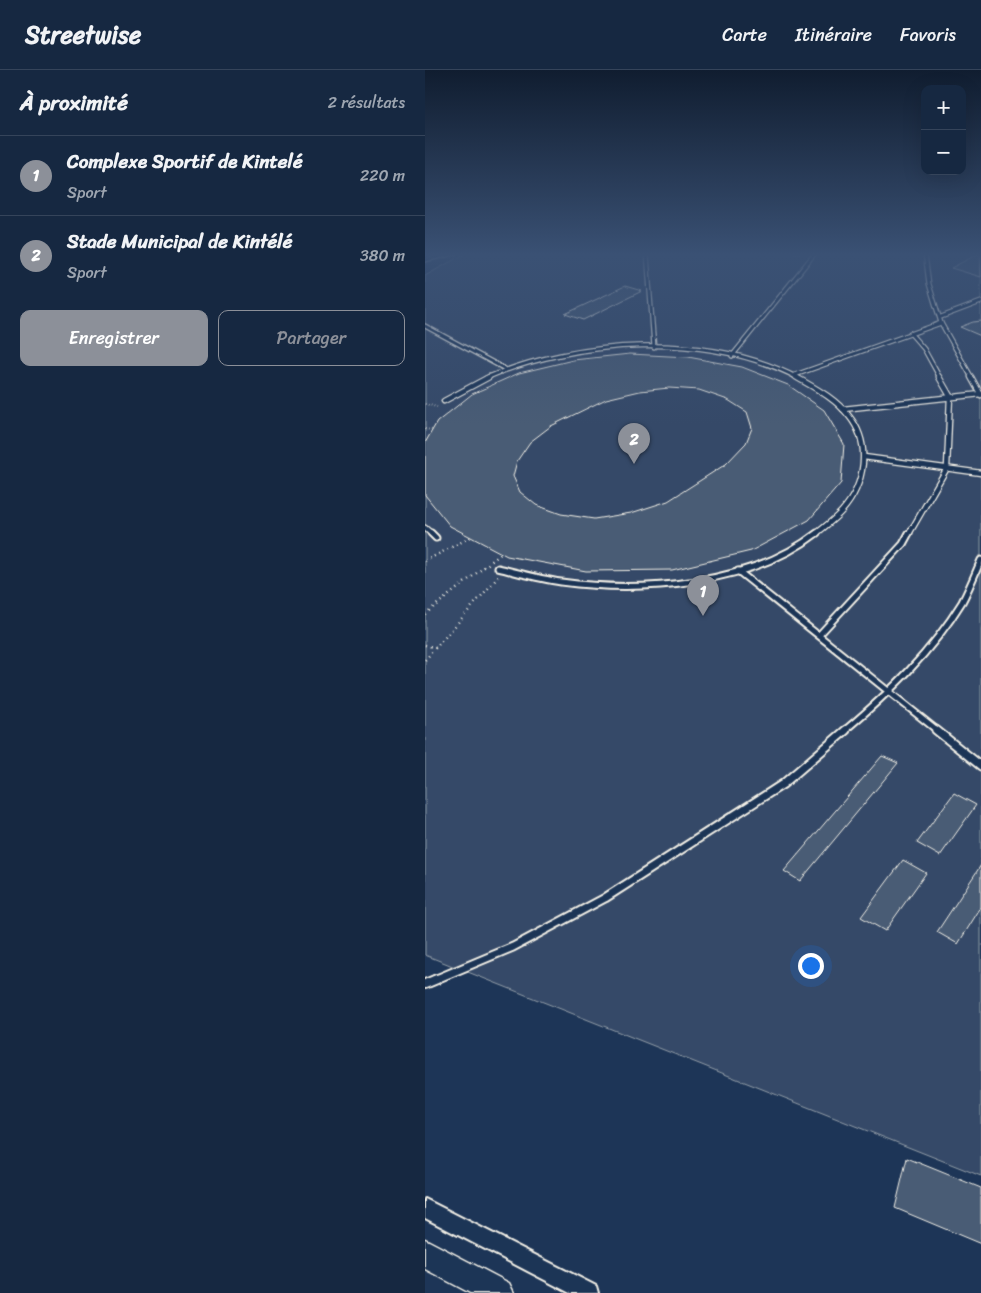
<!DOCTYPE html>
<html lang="fr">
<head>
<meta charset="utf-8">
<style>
  :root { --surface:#162841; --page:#23344c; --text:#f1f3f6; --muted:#9ea6b1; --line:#35445a; --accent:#8c9099 }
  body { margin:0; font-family:Sriracha,sans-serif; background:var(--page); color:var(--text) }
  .controls { position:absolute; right:15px; top:15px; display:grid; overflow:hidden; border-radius:10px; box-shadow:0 5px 20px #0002 }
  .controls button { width:45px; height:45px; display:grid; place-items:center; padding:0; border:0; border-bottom:1px solid var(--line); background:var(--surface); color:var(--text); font:25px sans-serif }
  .you { position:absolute; left:385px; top:895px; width:18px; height:18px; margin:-12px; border:4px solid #fff; border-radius:50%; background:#1a73e8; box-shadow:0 0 0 8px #1a73e833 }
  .badge { display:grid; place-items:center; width:32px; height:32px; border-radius:50%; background:var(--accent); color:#fff; font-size:16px; font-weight:700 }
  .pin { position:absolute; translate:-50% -41px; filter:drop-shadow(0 1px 2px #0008) }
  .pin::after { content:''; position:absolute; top:26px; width:18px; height:15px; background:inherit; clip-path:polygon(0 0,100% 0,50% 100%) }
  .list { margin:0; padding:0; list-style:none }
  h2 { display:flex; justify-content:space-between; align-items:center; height:65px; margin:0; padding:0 20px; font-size:21px }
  h2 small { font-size:16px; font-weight:400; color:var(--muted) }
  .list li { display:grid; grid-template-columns:32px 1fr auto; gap:15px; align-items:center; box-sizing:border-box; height:80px; padding:0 20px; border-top:1px solid var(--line) }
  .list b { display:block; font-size:19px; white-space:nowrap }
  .list p { margin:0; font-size:16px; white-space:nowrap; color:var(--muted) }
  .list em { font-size:16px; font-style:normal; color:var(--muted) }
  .actions { display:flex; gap:10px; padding:15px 20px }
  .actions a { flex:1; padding:11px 0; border:1px solid var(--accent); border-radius:10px; text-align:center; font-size:18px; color:var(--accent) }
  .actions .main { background:var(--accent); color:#fff }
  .map { position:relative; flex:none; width:556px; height:1223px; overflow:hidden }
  header { display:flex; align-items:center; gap:30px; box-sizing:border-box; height:70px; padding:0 25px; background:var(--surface); border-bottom:1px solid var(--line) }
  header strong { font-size:24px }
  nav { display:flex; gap:28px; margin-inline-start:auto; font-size:18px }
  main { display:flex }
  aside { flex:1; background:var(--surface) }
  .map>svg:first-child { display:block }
</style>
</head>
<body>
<header>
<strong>Streetwise</strong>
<nav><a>Carte</a><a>Itinéraire</a><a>Favoris</a></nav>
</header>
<main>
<aside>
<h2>À proximité<small>2 résultats</small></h2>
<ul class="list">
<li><span class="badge">1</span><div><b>Complexe Sportif de Kintelé</b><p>Sport</p></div><em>220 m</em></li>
<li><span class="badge">2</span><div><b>Stade Municipal de Kintélé</b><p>Sport</p></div><em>380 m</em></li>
</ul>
<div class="actions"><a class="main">Enregistrer</a><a>Partager</a></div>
</aside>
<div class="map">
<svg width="556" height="1223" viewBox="0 0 556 1223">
  <rect width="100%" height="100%" fill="#1d3557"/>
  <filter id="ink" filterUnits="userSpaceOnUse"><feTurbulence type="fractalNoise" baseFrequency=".02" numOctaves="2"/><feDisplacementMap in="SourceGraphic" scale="10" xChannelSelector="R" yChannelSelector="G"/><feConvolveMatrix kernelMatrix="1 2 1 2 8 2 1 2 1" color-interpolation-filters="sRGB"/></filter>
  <g filter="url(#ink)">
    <polygon fill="#354a67" stroke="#949ea8" points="41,183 556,183 556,1106 0,885 0,206"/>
    <g fill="#485b74" stroke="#f4f1e8" fill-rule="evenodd">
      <polygon points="555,183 556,207 526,198"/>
      <polygon points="200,216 217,221 158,250 140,244"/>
      <polygon points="556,251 556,266 535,257 548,252"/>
      <path d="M205 284 263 287 317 297 363 315 399 340 419 374 416 413 384 450 326 481 247 500 161 501 82 486 25 456 0 425V373L12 352 47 324 94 303 148 290ZM244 318 274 320 303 330 322 342 327 358 321 373 301 394 243 431 206 443 169 449 136 444 111 435 95 422 88 406 92 391 105 372 126 356 181 329 215 321Z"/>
      <polygon points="457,686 473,693 375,811 359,801"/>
      <polygon points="529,723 551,735 515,786 492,773"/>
      <polygon points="478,790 501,803 460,861 436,847"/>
      <polygon points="556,795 556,837 533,874 512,862"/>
      <polygon points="482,1088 556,1118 556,1174 470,1138"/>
    </g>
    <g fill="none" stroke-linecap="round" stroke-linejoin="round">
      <defs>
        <g id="lane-far4">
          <polyline points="222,183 229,277"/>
          <polyline points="500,183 504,214 516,253 547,308"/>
          <polyline points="0,190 30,183"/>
          <polyline points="516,247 556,232"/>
          <polyline points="0,256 80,299"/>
          <polyline points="485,263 499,279 515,308"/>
          <polyline points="307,286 390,183"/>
          <polyline points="370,305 516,253"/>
          <path d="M61 308C151 269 284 261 373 308"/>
        </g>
        <g id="lane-far3">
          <path d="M371 307C390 318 410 328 424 346 447 374 440 415 417 441 409 450 399 457 391 464"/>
          <polyline points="546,307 556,325"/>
          <polyline points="19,331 64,307"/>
          <polyline points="418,339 556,324"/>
          <polyline points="439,387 556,403"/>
          <polyline points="0,458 7,464"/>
          <polyline points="484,464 522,398 525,326 514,307"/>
        </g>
        <g id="lane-far2">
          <polyline points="6,463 11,468"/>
          <path d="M73 498C94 503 115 509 136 512 217 523 326 515 392 463"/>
          <polyline points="313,501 513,661"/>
          <polyline points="395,564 478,474 484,463"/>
          <path d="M419 661C464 623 506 583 537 532 544 519 550 504 556 490"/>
        </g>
        <g id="lane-far1">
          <polyline points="511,660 556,696"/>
          <polyline points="9,910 88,877 180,828 358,714 421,660"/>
        </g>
        <polyline id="lane" points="0,914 12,909"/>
        <g id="street">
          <polygon points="3,183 11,183 0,190 0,185"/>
          <polygon points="0,1129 171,1216 173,1223 145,1223 0,1148"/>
        </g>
        <polygon id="primary" points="0,1169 84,1213 89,1223 45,1223 0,1199"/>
      </defs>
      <use href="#lane-far4" stroke="#f4f1e8" stroke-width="5.5"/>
      <use href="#lane-far3" stroke="#f4f1e8" stroke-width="7"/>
      <use href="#lane-far2" stroke="#f4f1e8" stroke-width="9"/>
      <use href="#lane-far1" stroke="#f4f1e8" stroke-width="11"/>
      <use href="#lane" stroke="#f4f1e8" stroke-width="12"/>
      <use href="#street" stroke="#f4f1e8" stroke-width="4"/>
      <use href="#primary" stroke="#f4f1e8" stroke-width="3"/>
      <g stroke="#f4f1e8" stroke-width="2" stroke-dasharray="0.5 2.5" stroke-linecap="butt">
        <polyline points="0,334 12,337"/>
        <polyline points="0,359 7,360"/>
      </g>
      <g stroke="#f4f1e8" stroke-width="2.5" stroke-dasharray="1 4" stroke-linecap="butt">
        <polyline points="0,491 46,467"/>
        <polyline points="0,544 77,483"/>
        <polyline points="0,575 11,578"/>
        <polyline points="0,590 74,506"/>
      </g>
      <use href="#lane-far4" stroke="#1d3557" stroke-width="3"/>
      <use href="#lane-far3" stroke="#1d3557" stroke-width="4.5"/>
      <use href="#lane-far2" stroke="#1d3557" stroke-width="5"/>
      <use href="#lane-far1" stroke="#1d3557" stroke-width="7"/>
      <use href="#lane" stroke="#1d3557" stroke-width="8"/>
      <use href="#street" fill="#1d3557" fill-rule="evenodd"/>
      <use href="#primary" fill="#1d3557" fill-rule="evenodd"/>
    </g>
  </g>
  <linearGradient id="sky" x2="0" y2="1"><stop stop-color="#101d30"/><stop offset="0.52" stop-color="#3a5174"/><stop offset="1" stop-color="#3a5174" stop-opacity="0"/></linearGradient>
  <rect width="556" height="355" fill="url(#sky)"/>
</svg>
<div class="controls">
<button>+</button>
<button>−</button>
</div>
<div class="you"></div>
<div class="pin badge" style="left:278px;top:546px">1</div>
<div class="pin badge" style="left:209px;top:394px">2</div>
</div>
</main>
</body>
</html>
